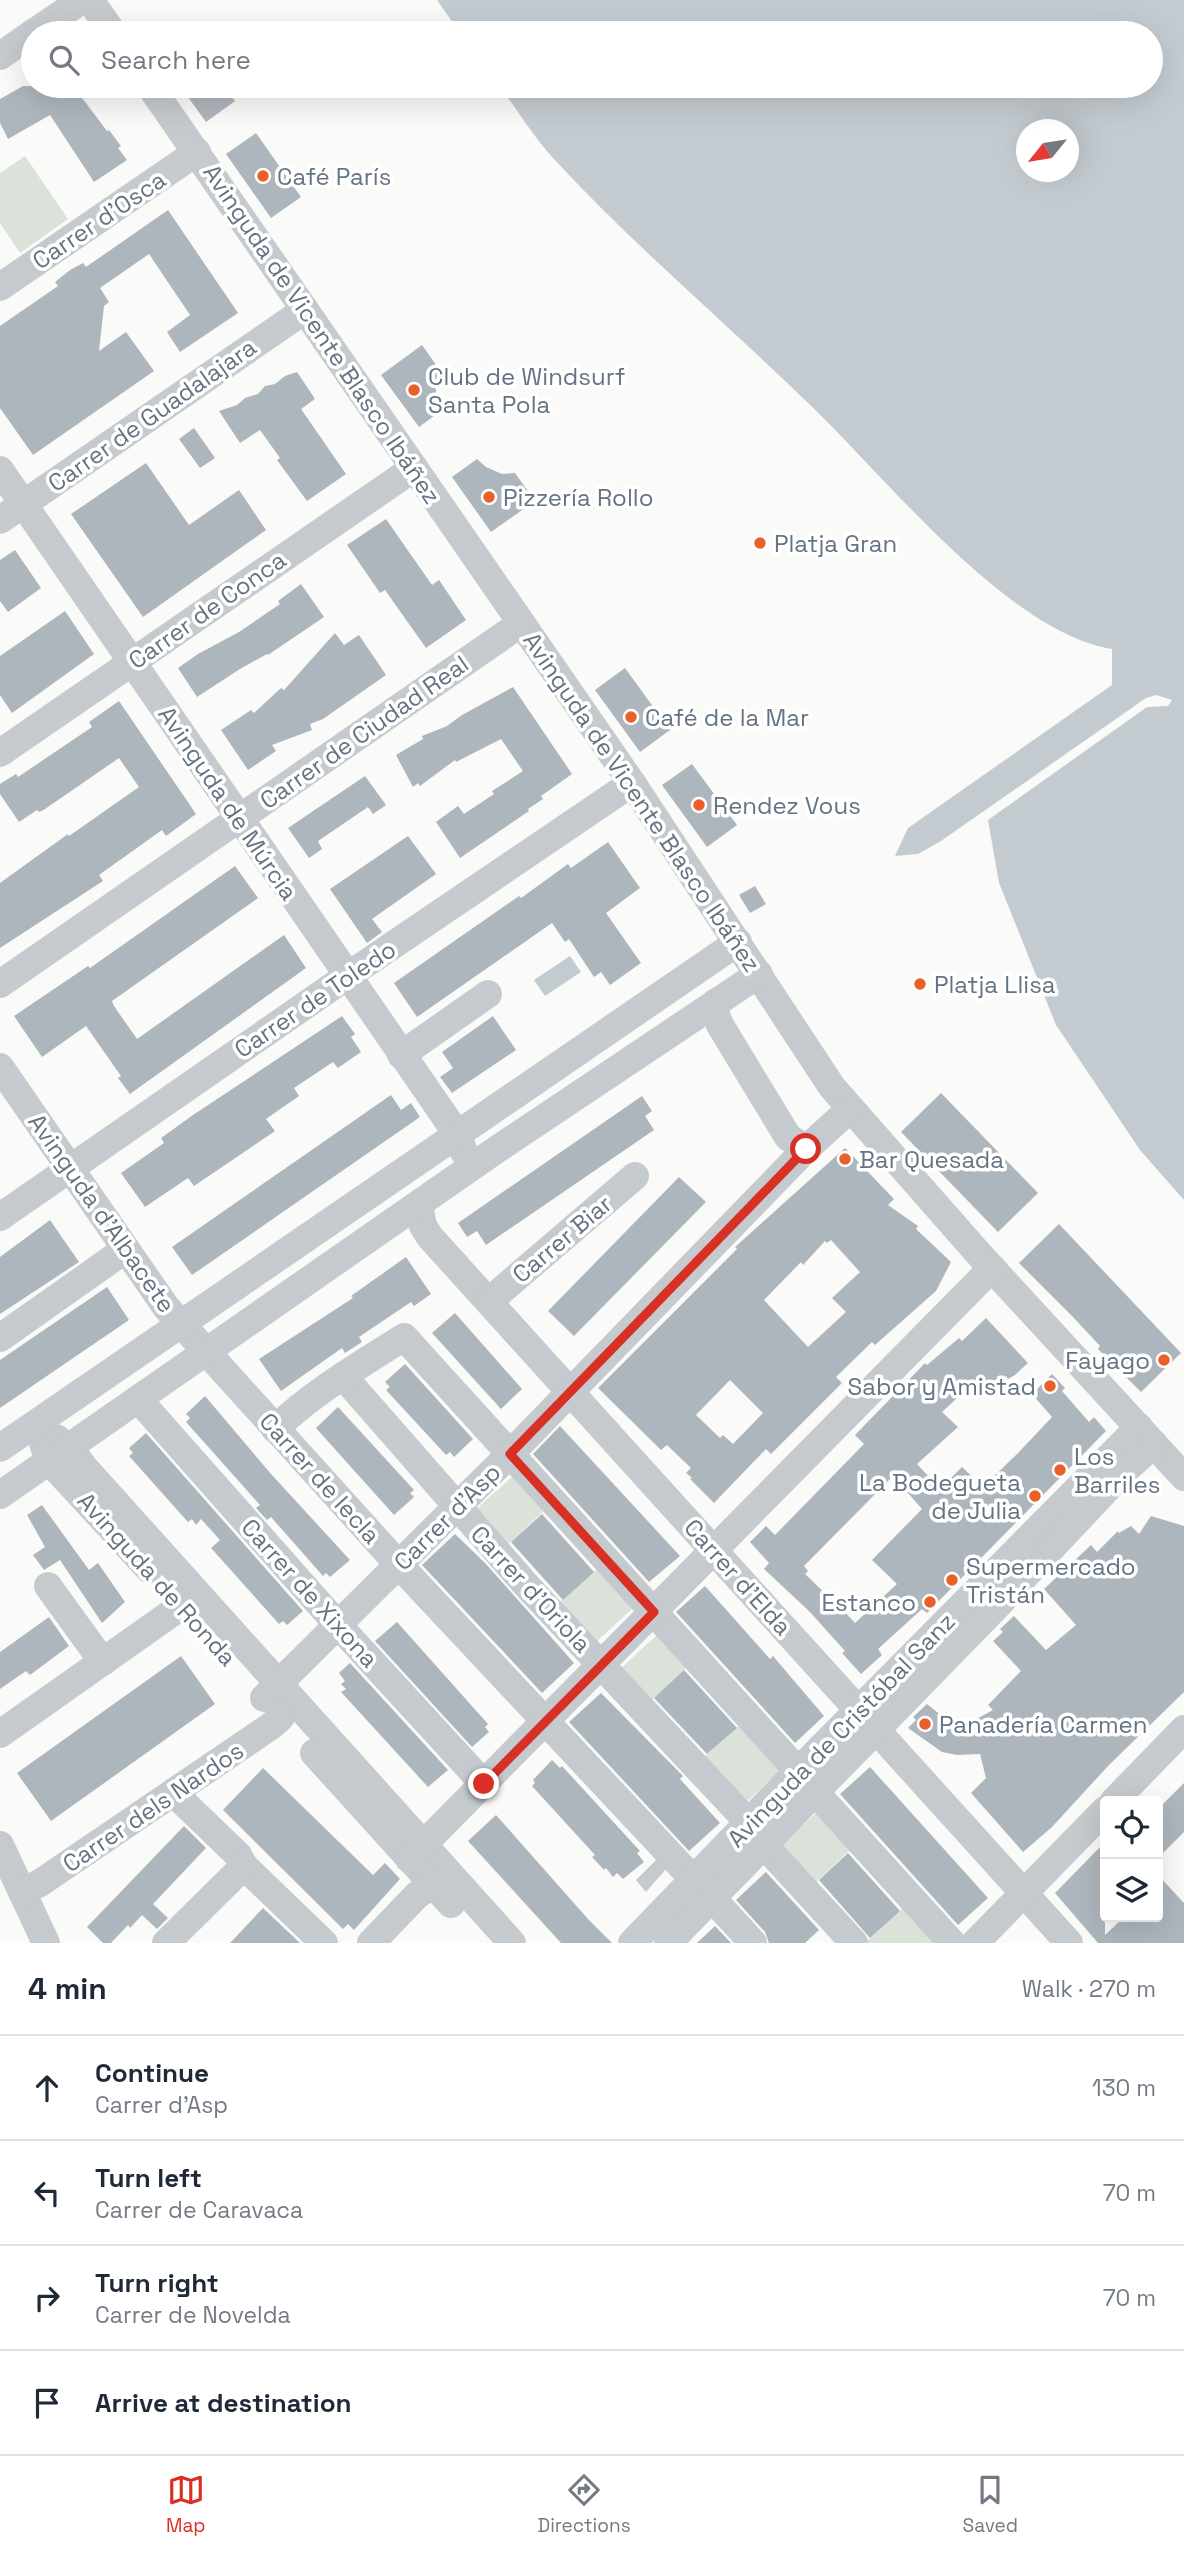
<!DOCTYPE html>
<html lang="en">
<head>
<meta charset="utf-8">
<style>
  :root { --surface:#fff; --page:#f6f6f7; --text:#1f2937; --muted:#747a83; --line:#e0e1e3; --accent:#d93025 }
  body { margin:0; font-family:"Space Grotesk",sans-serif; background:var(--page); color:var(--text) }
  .controls { position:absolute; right:21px; bottom:21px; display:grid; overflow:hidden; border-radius:7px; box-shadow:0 7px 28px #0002 }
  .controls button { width:63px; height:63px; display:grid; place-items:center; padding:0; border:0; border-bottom:2px solid var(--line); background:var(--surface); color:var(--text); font:35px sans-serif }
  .compass { position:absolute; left:1016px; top:119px; width:63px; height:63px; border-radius:50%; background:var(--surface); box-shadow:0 7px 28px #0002; rotate:240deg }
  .stop { position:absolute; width:21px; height:21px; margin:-16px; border:5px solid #d93025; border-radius:50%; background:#fff }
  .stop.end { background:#d93025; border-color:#fff; box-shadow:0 2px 7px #0008 }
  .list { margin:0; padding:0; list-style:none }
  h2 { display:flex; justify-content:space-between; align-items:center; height:91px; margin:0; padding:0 28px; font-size:30px }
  h2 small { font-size:23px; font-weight:400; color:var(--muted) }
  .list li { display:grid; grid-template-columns:46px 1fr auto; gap:21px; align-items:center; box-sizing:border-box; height:105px; padding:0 28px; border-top:2px solid var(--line) }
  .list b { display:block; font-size:26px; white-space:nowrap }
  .list p { margin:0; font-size:23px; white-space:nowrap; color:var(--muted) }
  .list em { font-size:23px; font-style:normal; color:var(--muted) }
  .icon { flex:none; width:38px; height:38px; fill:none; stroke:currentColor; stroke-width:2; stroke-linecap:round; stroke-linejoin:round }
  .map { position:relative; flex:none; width:1184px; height:1943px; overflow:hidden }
  .search { position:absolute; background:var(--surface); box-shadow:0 7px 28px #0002; left:21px; right:21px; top:21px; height:77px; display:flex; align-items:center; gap:18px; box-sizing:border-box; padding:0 24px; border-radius:38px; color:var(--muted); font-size:26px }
  .sheet { height:511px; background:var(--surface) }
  nav { display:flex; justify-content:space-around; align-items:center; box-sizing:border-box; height:98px; border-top:2px solid var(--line); background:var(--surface); font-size:19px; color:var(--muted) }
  nav a { display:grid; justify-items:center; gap:4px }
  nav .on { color:var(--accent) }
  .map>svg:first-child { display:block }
</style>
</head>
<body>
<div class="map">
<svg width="1184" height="1943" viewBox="0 0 1184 1943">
  <rect width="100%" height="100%" fill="#fafaf8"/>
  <g fill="#dbe2d9">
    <polygon points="25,156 68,219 20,253 0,223 0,173"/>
    <polygon points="515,1474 546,1509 506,1546 474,1511"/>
    <polygon points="599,1567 635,1606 595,1643 559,1603"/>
    <polygon points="659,1633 688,1666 649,1703 619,1670"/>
    <polygon points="741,1724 782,1769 742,1806 701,1760"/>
    <polygon points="820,1810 853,1847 813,1885 779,1846"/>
    <polygon points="906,1905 940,1943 867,1943 866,1942"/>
  </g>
  <g fill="#c3cbd1" fill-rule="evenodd">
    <path d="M437 0H1184V1200L1140 1150 1056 1025 999 883 988 820 1147 707 1168 706 1172 700 1156 695 1146 698 941 841 918 854 895 856 908 828 1112 685V649C1007 632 885 476 808 403 724 321 632 244 553 158 533 136 517 109 499 86H1151V33H460ZM1026 130H1068V172H1026Z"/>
    <polygon points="570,956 581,972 545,996 534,980"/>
    <polygon points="658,1858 667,1868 646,1892 636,1880"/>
  </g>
  <g fill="#aeb6bd" fill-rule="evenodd">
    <polygon points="23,86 73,86 107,131 109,130 121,146 118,148 127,160 94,182 50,115 8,139 0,123 0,99"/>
    <polygon points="180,86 224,86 235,101 206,122"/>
    <polygon points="256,133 301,197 271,218 226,154"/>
    <polygon points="168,210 238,313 180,352 167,332 190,315 149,254 100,288 109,302 104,306 99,351 126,332 154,371 33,455 0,408 0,326 58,286 55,282 70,270 83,263 86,267"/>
    <polygon points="422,345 439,369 435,383 437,398 442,410 419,427 381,375"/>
    <polygon points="297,372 315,399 301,409 346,474 307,501 277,460 280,458 260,430 240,443 219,411 237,405 245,398 258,394 265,386 275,384 285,376"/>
    <polygon points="194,428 215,458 200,468 179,439"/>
    <polygon points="477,459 486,467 502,474 515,473 535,501 491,532 452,477"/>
    <polygon points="146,463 189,525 239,490 266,530 143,617 71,514"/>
    <polygon points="386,519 432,585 439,580 466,620 426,648 385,590 380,593 347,545"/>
    <polygon points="15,550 41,588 8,612 0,601 0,560"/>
    <polygon points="301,584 324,617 268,655 267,654 240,669 197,697 178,668 198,654 239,632 280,604 278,601"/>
    <polygon points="65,611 94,654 12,713 0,695 0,656"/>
    <polygon points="335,633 344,645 359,635 386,675 323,719 310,724 312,730 272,745 276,751 248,770 221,730 251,710 254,713 281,688 284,690"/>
    <polygon points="625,668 670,730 640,752 595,690"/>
    <polygon points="513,687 572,774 541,796 543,799 528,809 529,811 460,858 436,822 458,806 464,814 494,794 492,791 523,771 501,739 456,762 455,760 420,786 418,783 413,787 396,755 423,739 422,736 447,726 462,715"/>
    <polygon points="119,701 196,814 166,836 162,830 99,875 103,881 0,948 0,883 68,834 69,836 139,787 119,758 45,809 39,812 37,810 19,822 0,794 0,784 16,774 18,777 92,727 89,722"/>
    <polygon points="692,764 737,825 707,847 662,785"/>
    <polygon points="365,776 386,805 373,814 368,807 318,841 322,849 309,858 288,828"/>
    <polygon points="408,836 436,874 372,919 382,932 367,943 330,889"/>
    <polygon points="608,842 640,888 606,913 641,963 610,985 601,972 594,977 569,939 565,942 552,923 417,1017 394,983 519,896 521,898 568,864 571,868"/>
    <polygon points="235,866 258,898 112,1001 114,1006 137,1039 284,935 306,968 130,1094 118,1078 121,1076 86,1026 42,1057 14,1016 88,966 90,968"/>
    <polygon points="755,886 766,904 750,913 739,895"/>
    <polygon points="342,1016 355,1034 351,1037 361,1052 338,1068 333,1062 294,1088 299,1096 266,1119 275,1131 194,1186 188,1178 145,1207 121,1173 164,1143 161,1138 193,1115"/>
    <polygon points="493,1016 516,1050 452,1093 440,1077 453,1068 442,1052"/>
    <polygon points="941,1093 1038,1193 998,1232 901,1132"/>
    <polygon points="391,1095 401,1110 411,1103 420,1117 192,1275 172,1247"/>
    <polygon points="642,1096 652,1111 645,1116 654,1130 486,1245 477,1231 467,1237 458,1223"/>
    <path d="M845 1148 894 1199 888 1205 918 1226 916 1229 951 1262 936 1291 875 1345 872 1342 836 1377 842 1383 771 1454 766 1449 714 1503 690 1479 692 1478 686 1473 691 1468 667 1445 661 1450 598 1388 737 1249 735 1247ZM831 1240 860 1272 832 1298 846 1312 808 1347 764 1300 801 1262 803 1265 825 1241 827 1243ZM730 1380 763 1413 733 1444 723 1435 720 1438 696 1415Z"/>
    <polygon points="679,1177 706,1202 574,1336 548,1311"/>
    <polygon points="50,1220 79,1262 0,1314 0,1257"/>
    <polygon points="1059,1224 1181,1353 1141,1392 1098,1349 1100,1346 1072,1316 1019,1263"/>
    <polygon points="406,1257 431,1294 414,1306 411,1302 359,1337 362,1342 345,1353 342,1348 281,1391 259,1359 353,1298 351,1296"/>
    <polygon points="107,1287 129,1320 0,1408 0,1360"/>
    <polygon points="455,1313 522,1389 501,1409 432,1333"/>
    <path d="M986 1318 1028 1363 1015 1375 1008 1379 1006 1376 980 1399 969 1387 942 1412 958 1427 917 1464 940 1489 962 1467 983 1487 1019 1452 1052 1417 1032 1394 1052 1374 1065 1388 1062 1391 1089 1422 1094 1417 1106 1431 927 1613 922 1609 878 1649 882 1655 861 1674 842 1653 845 1651 810 1612 764 1569 769 1563 750 1542 766 1526 775 1535 864 1444 855 1435 925 1363 927 1365 959 1338 962 1341ZM893 1476 922 1509 872 1560 897 1584 855 1623 831 1597 830 1598 805 1574 808 1571 804 1566Z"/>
    <polygon points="405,1364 473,1439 454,1457 450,1452 446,1455 386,1390 390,1387 385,1382"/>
    <polygon points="205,1396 271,1474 350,1560 330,1577 326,1573 323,1576 271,1517 267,1520 256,1508 260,1505 186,1422 190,1418 186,1414"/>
    <polygon points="338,1407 414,1490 410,1493 414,1497 394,1515 316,1428"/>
    <polygon points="560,1426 680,1556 649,1582 533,1454"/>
    <polygon points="146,1433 303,1611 287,1625 283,1621 279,1624 211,1548 220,1540 201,1519 196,1525 192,1519 188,1522 129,1456 133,1453 129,1448"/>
    <polygon points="42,1505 89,1570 98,1563 125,1602 102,1623 60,1560 44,1570 33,1555 45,1547 27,1515"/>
    <polygon points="542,1514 594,1572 563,1600 511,1542"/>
    <polygon points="1151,1516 1184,1526 1184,1692 1109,1765 1052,1827 1023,1852 971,1793 986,1778 980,1754 957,1755 942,1752 908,1728 916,1720 913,1717 927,1704 942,1716 946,1712 960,1724 971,1722 993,1710 988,1705 1021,1671 993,1641 1003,1632 1000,1629 1014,1616 1046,1650 1076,1625 1044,1589 1091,1545 1097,1552 1118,1531 1119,1533 1131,1526 1139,1534"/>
    <polygon points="455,1534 486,1564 574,1663 542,1693 422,1565"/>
    <polygon points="705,1586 770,1659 773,1656 824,1716 795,1743 676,1612"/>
    <polygon points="49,1617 69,1646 30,1675 26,1671 0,1689 0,1652"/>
    <polygon points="397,1622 488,1724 485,1727 489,1732 472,1747 375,1641"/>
    <polygon points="181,1656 215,1704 51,1821 17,1773"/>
    <polygon points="350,1663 448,1770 428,1787 341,1692 346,1689 341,1684 345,1681 339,1673"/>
    <polygon points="684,1670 737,1728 707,1754 654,1698"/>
    <polygon points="601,1693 683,1776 680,1779 720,1823 689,1851 569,1722"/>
    <polygon points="552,1760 560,1768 562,1766 640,1851 637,1853 644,1862 623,1879 617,1873 613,1877 606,1868 604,1870 592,1857 595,1855 532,1786 535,1783 533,1780"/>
    <polygon points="870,1767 988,1898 958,1925 840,1794"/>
    <polygon points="263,1768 373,1875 385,1863 400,1879 354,1930 348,1924 343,1929 223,1810"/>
    <polygon points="1184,1783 1184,1832 1158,1858 1158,1809"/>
    <polygon points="496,1815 588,1919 612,1943 561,1943 468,1841"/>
    <polygon points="184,1826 206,1848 153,1904 168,1918 157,1929 142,1915 130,1928 128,1925 111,1943 103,1943 87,1927"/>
    <polygon points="1105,1842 1105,1935 1124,1917 1158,1917 1158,1875 1184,1903 1184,1943 1098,1943 1055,1893"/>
    <polygon points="848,1853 900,1911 870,1938 819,1880"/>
    <polygon points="766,1872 819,1930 805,1943 769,1943 765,1932 736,1900"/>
    <polygon points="263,1908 300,1943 230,1943"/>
    <polygon points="715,1926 731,1943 697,1943"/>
  </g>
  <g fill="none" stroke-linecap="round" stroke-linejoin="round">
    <g stroke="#c5cace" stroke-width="28">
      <polyline points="90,0 113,33"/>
      <polyline points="33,33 82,0"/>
      <polyline points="0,56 33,33"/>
      <polyline points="150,86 632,783 832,1087 978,1253 1184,1477"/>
      <polyline points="0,287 197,152"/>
      <polyline points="0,470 457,1134 464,1152"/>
      <polyline points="0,520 305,310"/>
      <polyline points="0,753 414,468"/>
      <polyline points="0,984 520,624"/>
      <polyline points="716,1002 715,1012 720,1025 788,1137 806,1149"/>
      <polyline points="401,1055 488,994"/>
      <polyline points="0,1067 166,1307 399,1565 694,1880"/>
      <polyline points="419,1204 423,1226 430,1237 1069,1943"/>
      <polyline points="0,1217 346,977 632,783"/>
      <polyline points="489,1301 635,1176"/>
      <polyline points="0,1338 126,1249"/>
      <polyline points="343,1376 527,1586 750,1824"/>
      <polyline points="138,1399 338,1625 484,1784"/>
      <path d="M275 1429C313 1392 360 1365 404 1337L798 1771"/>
      <polyline points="56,1438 69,1447 83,1466 512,1943"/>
      <polyline points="43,1443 49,1461 149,1569"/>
      <polyline points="0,1448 738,942"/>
      <polyline points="0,1495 496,1150 759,974"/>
      <polyline points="48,1586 103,1662"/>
      <polyline points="264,1698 510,1454 806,1149 850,1109"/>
      <polyline points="0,1734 173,1612 185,1608"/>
      <polyline points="314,1753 451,1904"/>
      <polyline points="175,1791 184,1803 238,1855 244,1866 324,1943"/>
      <polyline points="815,1792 952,1943"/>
      <polyline points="1114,1801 1184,1729"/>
      <polyline points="0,1845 46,1943"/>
      <polyline points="764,1845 854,1943"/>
      <polyline points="409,1859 992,1268"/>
      <polyline points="22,1892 40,1883 271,1726 281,1717"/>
      <polyline points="712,1898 753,1943"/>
      <polyline points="166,1943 244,1866"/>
      <polyline points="371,1943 418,1894 434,1885"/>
      <polyline points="632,1943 798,1771 1139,1427"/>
      <polyline points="668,1943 995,1608 1124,1471 1154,1444"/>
      <polyline points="975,1943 1105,1810"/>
    </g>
  </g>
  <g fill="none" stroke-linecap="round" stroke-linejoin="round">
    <polyline stroke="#d93025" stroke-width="9" points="484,1784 654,1612 510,1454 806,1149"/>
  </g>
  <g fill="#e96129" stroke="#fff" stroke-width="2.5">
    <circle cx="263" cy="176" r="7"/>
    <circle cx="414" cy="390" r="7"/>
    <circle cx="489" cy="497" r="7"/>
    <circle cx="760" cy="543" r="7"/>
    <circle cx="631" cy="717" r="7"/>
    <circle cx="699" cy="805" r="7"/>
    <circle cx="920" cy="984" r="7"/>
    <circle cx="845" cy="1159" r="7"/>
    <circle cx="1164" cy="1360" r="7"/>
    <circle cx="1050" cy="1386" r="7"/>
    <circle cx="1060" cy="1470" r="7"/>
    <circle cx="1035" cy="1496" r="7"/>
    <circle cx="952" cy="1580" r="7"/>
    <circle cx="930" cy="1602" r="7"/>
    <circle cx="925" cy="1724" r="7"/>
  </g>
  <g text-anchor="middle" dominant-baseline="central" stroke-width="7" stroke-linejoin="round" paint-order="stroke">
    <g font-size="24" fill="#647484" stroke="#fff" text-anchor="start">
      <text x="277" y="176">Café París</text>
      <text x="428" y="376">Club de Windsurf<tspan x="428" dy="28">Santa Pola</tspan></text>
      <text x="503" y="497">Pizzería Rollo</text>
      <text x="774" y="543">Platja Gran</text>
      <text x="645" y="717">Café de la Mar</text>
      <text x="713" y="805">Rendez Vous</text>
      <text x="934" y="984">Platja Llisa</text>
      <text x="859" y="1159">Bar Quesada</text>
      <text x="1150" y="1360" text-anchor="end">Fayago</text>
      <text x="1036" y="1386" text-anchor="end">Sabor y Amistad</text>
      <text x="1074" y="1456">Los<tspan x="1074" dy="28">Barriles</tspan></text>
      <text x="1021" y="1482" text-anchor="end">La Bodegueta<tspan x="1021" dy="28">de Julia</tspan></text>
      <text x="966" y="1566">Supermercado<tspan x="966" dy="28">Tristán</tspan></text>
      <text x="916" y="1602" text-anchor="end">Estanco</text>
      <text x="939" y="1724">Panadería Carmen</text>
    </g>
    <g font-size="24" fill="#647484" stroke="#fff">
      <text transform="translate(99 220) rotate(-34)">Carrer d'Osca</text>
      <text transform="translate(322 334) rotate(56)">Avinguda de Vicente Blasco Ibáñez</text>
      <text transform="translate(152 415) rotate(-35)">Carrer de Guadalajara</text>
      <text transform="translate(207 610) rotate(-35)">Carrer de Conca</text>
      <text transform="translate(364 732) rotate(-35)">Carrer de Ciudad Real</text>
      <text transform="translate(642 802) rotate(56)">Avinguda de Vicente Blasco Ibáñez</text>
      <text transform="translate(228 803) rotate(56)">Avinguda de Múrcia</text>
      <text transform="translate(315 999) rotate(-34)">Carrer de Toledo</text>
      <text transform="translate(102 1213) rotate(55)">Avinguda d'Albacete</text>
      <text transform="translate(562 1239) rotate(-40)">Carrer Biar</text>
      <text transform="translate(320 1478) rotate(48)">Carrer de Iecla</text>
      <text transform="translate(447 1517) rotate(-45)">Carrer d'Asp</text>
      <text transform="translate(738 1577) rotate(48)">Carrer d'Elda</text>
      <text transform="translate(157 1579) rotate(48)">Avinguda de Ronda</text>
      <text transform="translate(531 1589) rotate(47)">Carrer d'Oriola</text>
      <text transform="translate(310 1593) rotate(48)">Carrer de Xixona</text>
      <text transform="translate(841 1730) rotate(-46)">Avinguda de Cristóbal Sanz</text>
      <text transform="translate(153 1807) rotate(-34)">Carrer dels Nardos</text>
    </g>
  </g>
</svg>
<div class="controls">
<button><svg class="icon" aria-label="locate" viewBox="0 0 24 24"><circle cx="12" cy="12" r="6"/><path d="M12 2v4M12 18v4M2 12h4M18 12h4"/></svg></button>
<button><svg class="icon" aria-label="layers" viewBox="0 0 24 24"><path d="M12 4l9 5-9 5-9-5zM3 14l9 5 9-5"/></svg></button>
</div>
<svg class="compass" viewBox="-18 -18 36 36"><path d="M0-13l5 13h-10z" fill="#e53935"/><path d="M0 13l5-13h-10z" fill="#747a83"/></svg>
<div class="stop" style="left:806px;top:1149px"></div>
<div class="stop end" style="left:484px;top:1784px"></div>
<div class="search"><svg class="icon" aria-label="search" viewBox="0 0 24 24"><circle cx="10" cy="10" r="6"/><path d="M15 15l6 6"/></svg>Search here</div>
</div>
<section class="sheet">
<h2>4 min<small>Walk · 270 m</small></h2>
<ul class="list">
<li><svg class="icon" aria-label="ahead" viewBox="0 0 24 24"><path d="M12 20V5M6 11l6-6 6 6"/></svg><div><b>Continue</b><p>Carrer d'Asp</p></div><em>130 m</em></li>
<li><svg class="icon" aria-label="left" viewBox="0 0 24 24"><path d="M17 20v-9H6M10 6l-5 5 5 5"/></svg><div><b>Turn left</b><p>Carrer de Caravaca</p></div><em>70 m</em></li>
<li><svg class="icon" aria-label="right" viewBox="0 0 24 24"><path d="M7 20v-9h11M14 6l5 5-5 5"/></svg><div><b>Turn right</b><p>Carrer de Novelda</p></div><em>70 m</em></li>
<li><svg class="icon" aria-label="arrive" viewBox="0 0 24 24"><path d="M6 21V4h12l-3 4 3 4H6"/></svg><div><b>Arrive at destination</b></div></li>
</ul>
</section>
<nav>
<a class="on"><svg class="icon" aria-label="map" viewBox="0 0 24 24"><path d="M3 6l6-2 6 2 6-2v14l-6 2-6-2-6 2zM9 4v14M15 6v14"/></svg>Map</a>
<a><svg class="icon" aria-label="directions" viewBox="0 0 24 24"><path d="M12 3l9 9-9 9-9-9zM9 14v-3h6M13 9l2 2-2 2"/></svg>Directions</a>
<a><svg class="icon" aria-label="saved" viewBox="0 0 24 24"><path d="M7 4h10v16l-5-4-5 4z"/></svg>Saved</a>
</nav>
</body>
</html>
